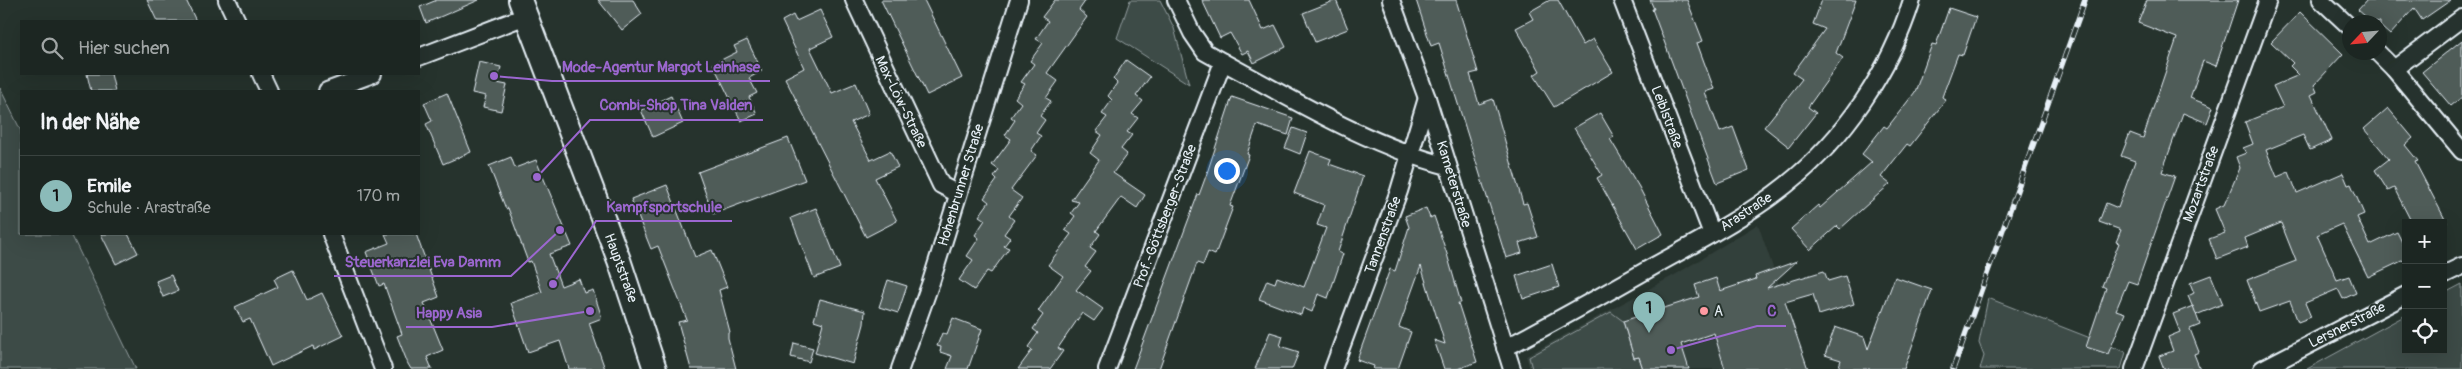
<!DOCTYPE html>
<html lang="de">
<head>
<meta charset="utf-8">
<style>
  :root { --surface:#1c2622; --page:#29322f; --text:#f1f3f6; --muted:#a0a5a5; --line:#3a4340; --accent:#8bbbb9 }
  body { margin:0; font-family:Pangolin,sans-serif; background:var(--page); color:var(--text) }
  .controls { position:absolute; right:15px; bottom:15px; display:grid; overflow:hidden; border-radius:0px; box-shadow:0 5px 20px #0002 }
  .controls button { width:45px; height:45px; display:grid; place-items:center; padding:0; border:0; border-bottom:1px solid var(--line); background:var(--surface); color:var(--text); font:25px sans-serif }
  .compass { position:absolute; left:2342px; top:15px; width:45px; height:45px; border-radius:50%; background:var(--surface); box-shadow:0 5px 20px #0002; rotate:244deg }
  .you { position:absolute; left:1226px; top:170px; width:18px; height:18px; margin:-12px; border:4px solid #fff; border-radius:50%; background:#1a73e8; box-shadow:0 0 0 8px #1a73e833 }
  .badge { display:grid; place-items:center; width:32px; height:32px; border-radius:50%; background:var(--accent); color:#111; font-size:16px; font-weight:700 }
  .pin { position:absolute; translate:-50% -41px; filter:drop-shadow(0 1px 2px #0008) }
  .pin::after { content:''; position:absolute; top:26px; width:18px; height:15px; background:inherit; clip-path:polygon(0 0,100% 0,50% 100%) }
  .list { margin:0; padding:0; list-style:none }
  h2 { display:flex; justify-content:space-between; align-items:center; height:65px; margin:0; padding:0 20px; font-size:21px }
  h2 small { font-size:16px; font-weight:400; color:var(--muted) }
  .list li { display:grid; grid-template-columns:32px 1fr auto; gap:15px; align-items:center; box-sizing:border-box; height:80px; padding:0 20px; border-top:1px solid var(--line) }
  .list b { display:block; font-size:19px; white-space:nowrap }
  .list p { margin:0; font-size:16px; white-space:nowrap; color:var(--muted) }
  .list em { font-size:16px; font-style:normal; color:var(--muted) }
  .icon { flex:none; width:28px; height:28px; fill:none; stroke:currentColor; stroke-width:2; stroke-linecap:round; stroke-linejoin:round }
  .map { position:relative; flex:none; width:2462px; height:369px; overflow:hidden }
  .search { position:absolute; background:var(--surface); box-shadow:0 5px 20px #0002; left:20px; top:20px; width:400px; height:55px; display:flex; align-items:center; gap:12px; box-sizing:border-box; padding:0 18px; border-radius:0px; color:var(--muted); font-size:19px }
  .panel { position:absolute; background:var(--surface); box-shadow:0 5px 20px #0002; left:20px; top:90px; width:400px; height:145px; border-radius:0px }
  .map>svg:first-child { display:block }
</style>
</head>
<body>
<div class="map">
<svg width="2462" height="369" viewBox="0 0 2462 369">
  <rect width="100%" height="100%" fill="#26332d"/>
  <filter id="ink" filterUnits="userSpaceOnUse"><feTurbulence type="fractalNoise" baseFrequency=".02" numOctaves="2"/><feDisplacementMap in="SourceGraphic" scale="10" xChannelSelector="R" yChannelSelector="G"/><feConvolveMatrix kernelMatrix="1 2 1 2 8 2 1 2 1" color-interpolation-filters="sRGB"/></filter>
  <g filter="url(#ink)">
    <polygon fill="#333f3a" points="1758,224 1808,369 1530,369 1526,356 1678,273"/>
    <g fill="#3e4b47" stroke="#939ea0">
      <polygon points="1130,0 1160,0 1174,28 1189,84 1117,38"/>
      <polygon points="0,88 21,131 21,234 71,234 136,369 0,369"/>
      <polygon points="2462,284 2462,369 2307,369 2406,315 2406,350 2443,350 2443,294"/>
      <polygon points="1988,298 2126,352 2121,369 1980,369 1984,356 1979,343"/>
      <polygon points="1611,312 1623,321 1634,358 1639,357 1643,369 1532,369 1529,357"/>
    </g>
    <g fill="#505c59" stroke="#e8f1f8">
      <polygon points="147,0 186,0 196,21 157,21"/>
      <polygon points="437,0 479,0 426,23 420,7"/>
      <polygon points="598,0 633,0 642,14 622,30"/>
      <polygon points="881,0 924,0 962,78 927,95"/>
      <polygon points="1055,0 1086,0 1079,10 1087,17 1047,73 1058,81 1046,98 1051,101 1040,116 1045,120 1036,133 1041,136 1031,151 1037,155 1011,190 1022,198 1009,216 1014,220 1004,234 1010,238 1004,246 1009,248 991,273 987,271 974,290 959,280 973,260 967,256 979,238 975,235 985,220 979,216 989,202 984,198 997,180 994,177 999,170 992,165 1011,139 1005,135 1015,120 1011,117 1021,103 1015,98 1025,84 1021,82 1034,64 1030,61 1043,43 1036,39 1048,21 1042,17"/>
      <polygon points="1202,0 1249,0 1263,30 1275,25 1286,47 1254,63 1248,51 1242,54 1230,33 1220,38"/>
      <polygon points="1336,0 1348,29 1315,42 1303,13"/>
      <polygon points="1416,0 1456,0 1478,72 1470,74 1479,104 1493,99 1523,204 1527,203 1538,237 1519,243 1522,253 1506,258 1439,43 1431,46"/>
      <polygon points="1550,0 1558,0 1583,45 1593,39 1613,72 1554,107 1534,75 1540,71 1516,28 1533,19 1529,12"/>
      <polygon points="1650,0 1687,0 1703,41 1697,43 1714,89 1705,92 1720,132 1733,127 1749,170 1717,183 1652,9 1654,9"/>
      <polygon points="1822,0 1856,0 1836,53 1843,58 1808,107 1816,113 1789,147 1764,127 1802,79 1793,73 1825,29 1813,24"/>
      <polygon points="2147,0 2238,0 2216,66 2203,61 2190,98 2213,107 2207,123 2183,113 2162,172 2175,176 2137,284 2128,281 2116,310 2125,313 2108,354 2086,347 2106,288 2102,286 2119,243 2116,242 2121,230 2099,222 2106,203 2118,208 2135,161 2121,156 2130,133 2143,138 2177,38 2138,23"/>
      <polygon points="2367,0 2451,0 2422,20 2414,8 2390,35 2380,26 2380,22 2373,21 2372,22 2358,10"/>
      <polygon points="1949,8 1976,17 1963,55 1958,54 1942,97 1946,100 1910,146 1907,144 1881,177 1890,184 1840,229 1837,226 1810,250 1791,229 1818,205 1820,208 1872,162 1862,154 1884,126 1887,128 1915,92 1932,44 1936,45"/>
      <polygon points="820,10 833,37 810,48 832,93 856,83 869,114 851,122 871,160 890,151 898,167 875,178 897,221 866,237 785,78 804,68 782,21 793,15 796,21"/>
      <polygon points="2300,12 2343,54 2314,85 2317,92 2311,95 2332,140 2310,150 2303,135 2266,150 2277,177 2289,172 2297,193 2343,173 2348,185 2351,184 2364,214 2357,217 2370,245 2397,232 2406,250 2406,259 2368,277 2342,224 2317,235 2337,280 2349,276 2356,293 2343,299 2338,289 2305,303 2311,317 2298,322 2290,301 2259,312 2247,280 2296,261 2281,223 2245,238 2248,247 2217,259 2209,239 2225,233 2215,209 2224,205 2240,168 2236,157 2246,153 2243,148 2253,144 2245,122 2283,107 2273,86 2299,75 2290,66 2293,63 2271,42"/>
      <polygon points="747,40 762,71 749,78 757,93 749,97 757,114 741,121 713,64 737,52 734,46"/>
      <polygon points="2462,40 2462,97 2451,106 2422,72"/>
      <polygon points="1126,60 1150,77 1136,96 1143,101 1132,114 1138,118 1127,132 1132,135 1121,149 1127,154 1113,173 1145,195 1137,208 1121,197 1096,231 1100,234 1090,248 1096,252 1085,267 1091,271 1076,290 1103,309 1094,321 1082,313 1058,348 1063,351 1050,369 1018,369 1032,350 1028,347 1038,333 1033,329 1043,315 1038,311 1063,276 1048,265 1071,234 1065,230 1075,216 1071,213 1079,202 1071,200 1099,160 1090,153 1102,135 1096,131 1107,117 1102,114 1112,100 1108,96 1117,83 1113,79"/>
      <polygon points="479,62 501,67 497,83 507,85 501,111 483,107 486,96 472,93"/>
      <polygon points="87,74 111,74 115,91 91,91"/>
      <polygon points="447,93 471,152 443,164 426,124 432,121 424,103"/>
      <polygon points="671,96 683,123 653,137 641,110"/>
      <polygon points="1232,97 1293,118 1288,135 1257,125 1247,154 1249,155 1230,206 1233,207 1215,255 1208,252 1203,265 1197,263 1159,369 1133,369 1198,194 1199,195 1206,176"/>
      <polygon points="2388,108 2413,138 2405,145 2418,161 2415,162 2447,223 2412,223 2394,188 2388,191 2375,170 2389,159 2364,129"/>
      <polygon points="1600,113 1614,137 1610,139 1639,187 1663,234 1637,249 1597,178 1602,175 1574,128"/>
      <polygon points="1293,128 1307,133 1300,154 1285,148"/>
      <polygon points="788,138 805,180 713,214 698,172"/>
      <polygon points="1310,151 1331,159 1329,164 1363,176 1338,252 1343,254 1328,298 1318,294 1312,312 1303,308 1301,315 1259,299 1267,280 1275,283 1277,277 1304,287 1326,228 1317,225 1324,205 1294,193"/>
      <polygon points="511,157 515,168 536,160 572,246 549,254 561,286 579,279 584,293 593,290 602,318 589,323 605,369 569,369 560,341 528,352 511,303 542,292 531,261 528,262 508,208 506,209 489,166"/>
      <polygon points="667,185 695,257 712,250 727,287 719,290 730,332 728,333 728,338 736,369 691,369 678,322 687,320 658,246 651,249 631,199"/>
      <polygon points="816,208 840,268 814,278 791,218"/>
      <polygon points="1426,208 1430,218 1434,216 1447,254 1461,303 1458,303 1477,362 1457,369 1444,369 1434,340 1445,344 1421,266 1399,327 1411,332 1398,369 1373,369 1374,366 1357,360 1390,269 1395,271 1409,227 1405,216"/>
      <polygon points="101,234 128,234 138,253 116,264"/>
      <polygon points="385,234 416,234 439,297 424,303 443,350 427,357 432,369 411,369 408,364 397,336 402,334 384,284 379,286 366,252 389,243"/>
      <polygon points="1797,261 1767,288 1824,271 1828,281 1845,276 1854,304 1819,315 1813,294 1785,302 1808,369 1725,369 1714,333 1681,344 1689,369 1643,369 1639,357 1634,358 1623,321 1699,297 1695,285 1716,278 1720,291 1756,279 1755,276"/>
      <polygon points="1552,264 1559,287 1523,299 1516,276"/>
      <polygon points="293,270 307,300 322,293 343,336 314,350 313,346 271,366 250,319 243,322 235,307 278,287 274,279"/>
      <polygon points="171,275 178,291 163,297 156,281"/>
      <polygon points="2211,275 2223,304 2196,315 2188,296 2194,293 2190,283"/>
      <polygon points="1895,277 1932,290 1904,369 1838,369 1841,360 1825,355 1835,327 1864,337 1868,349"/>
      <polygon points="888,280 907,286 898,313 879,307"/>
      <polygon points="820,299 865,311 864,324 853,364 815,353 823,323 814,320"/>
      <polygon points="2193,306 2200,325 2190,329 2199,352 2194,354 2200,369 2164,369 2159,356 2173,351 2168,337 2180,332 2173,314"/>
      <polygon points="953,318 982,329 968,369 947,369 952,356 940,352 941,347 937,346 942,333 947,334"/>
      <polygon points="1270,332 1283,336 1280,346 1299,352 1292,369 1255,369"/>
      <polygon points="794,343 813,348 809,362 791,357"/>
    </g>
    <g fill="none" stroke-linecap="round" stroke-linejoin="round">
      <defs>
        <g id="street">
          <polyline points="227,0 237,21"/>
          <polyline points="854,0 941,185 958,194"/>
          <polyline points="1391,0 1427,98 1512,369"/>
          <polyline points="1622,0 1712,234"/>
          <polyline points="2321,0 2350,27"/>
          <polyline points="2377,52 2394,69 2462,151"/>
          <polyline points="419,57 526,16"/>
          <path d="M1223 62C1296 101 1368 145 1448 166"/>
          <polyline points="2394,69 2462,18"/>
          <polyline points="261,74 269,91"/>
          <polyline points="327,91 373,74"/>
          <polyline points="331,234 383,369"/>
          <polyline points="2443,275 2462,266"/>
          <path d="M1505 348C1555 322 1605 294 1654 266 1699 241 1746 217 1786 185 1845 138 1890 71 1912 0"/>
          <polyline points="900,369 931,282 1019,0"/>
          <polyline points="1107,369 1223,62 1205,52 1192,33 1176,0"/>
          <polyline points="1333,369 1399,191 1427,98"/>
          <polyline points="2134,369 2268,0"/>
          <polyline points="2262,369 2406,295"/>
        </g>
        <polyline id="secondary" points="520,0 619,260 655,369"/>
      </defs>
      <use href="#street" stroke="#e8f1f8" stroke-width="20"/>
      <use href="#secondary" stroke="#e8f1f8" stroke-width="26"/>
      <use href="#street" stroke="#26332d" stroke-width="16"/>
      <use href="#secondary" stroke="#26332d" stroke-width="22"/>
      <defs>
        <polyline id="rail" points="1953,369 2085,0"/>
      </defs>
      <use href="#rail" stroke="#e8f1f8" stroke-width="5.5"/>
      <use href="#rail" stroke="#26332d" stroke-width="4" stroke-dasharray="11" stroke-linecap="butt"/>
    </g>
  </g>
  <circle fill="#ff9aa2" stroke="#26332d" stroke-width="2" cx="1704" cy="311" r="5"/>
  <g text-anchor="middle" dominant-baseline="central" stroke-width="4" stroke-linejoin="round" paint-order="stroke">
    <g font-size="14" fill="#e8f1f8" stroke="#26332d">
      <text transform="translate(901 102) rotate(64)">Max-Löw-Straße</text>
      <text transform="translate(1667 117) rotate(69)">Leiblstraße</text>
      <text transform="translate(1454 184) rotate(73)">Kameterstraße</text>
      <text transform="translate(2201 184) rotate(-70)">Mozartstraße</text>
      <text transform="translate(961 185) rotate(-73)">Hohenbrunner Straße</text>
      <text transform="translate(1746 212) rotate(-33)">Arastraße</text>
      <text transform="translate(1165 216) rotate(-69)">Prof.-Göttsberger-Straße</text>
      <text transform="translate(1383 235) rotate(-70)">Tannenstraße</text>
      <text transform="translate(621 268) rotate(70)">Hauptstraße</text>
      <text transform="translate(2347 325) rotate(-27)">Lersnerstraße</text>
    </g>
    <g font-size="14" fill="#e8f1f8" stroke="#26332d" text-anchor="start">
      <text x="1714" y="311">A</text>
    </g>
  </g>
  <path fill="none" stroke="#9c67d0" stroke-width="2" d="M494 76L552 81H770M537 177L590 120H763M553 284L596 221H732M560 230L511 276H334M1671 350L1757 326H1786M590 311L492 327H406"/>
  <g fill="#9c67d0" stroke="#26332d" stroke-width="2">
    <circle cx="494" cy="76" r="5"/>
    <circle cx="537" cy="177" r="5"/>
    <circle cx="553" cy="284" r="5"/>
    <circle cx="560" cy="230" r="5"/>
    <circle cx="1671" cy="350" r="5"/>
    <circle cx="590" cy="311" r="5"/>
  </g>
  <g font-size="15" text-anchor="middle" font-weight="bold" fill="#9c67d0" stroke="#26332d" stroke-width="4" stroke-linejoin="round" paint-order="stroke">
    <text x="661" y="72">Mode-Agentur Margot Leinhase</text>
    <text x="676" y="110">Combi-Shop Tina Valden</text>
    <text x="664" y="212">Kampfsportschule</text>
    <text x="423" y="267">Steuerkanzlei Eva Damm</text>
    <text x="1772" y="316">C</text>
    <text x="449" y="318">Happy Asia</text>
  </g>
</svg>
<div class="controls">
<button>+</button>
<button>−</button>
<button><svg class="icon" aria-label="locate" viewBox="0 0 24 24"><circle cx="12" cy="12" r="6"/><path d="M12 2v4M12 18v4M2 12h4M18 12h4"/></svg></button>
</div>
<svg class="compass" viewBox="-18 -18 36 36"><path d="M0-13l5 13h-10z" fill="#e53935"/><path d="M0 13l5-13h-10z" fill="#a0a5a5"/></svg>
<div class="you"></div>
<div class="pin badge" style="left:1649px;top:333px">1</div>
<div class="search"><svg class="icon" aria-label="search" viewBox="0 0 24 24"><circle cx="10" cy="10" r="6"/><path d="M15 15l6 6"/></svg>Hier suchen</div>
<section class="panel">
<h2>In der Nähe<small></small></h2>
<ul class="list">
<li><span class="badge">1</span><div><b>Emile</b><p>Schule · Arastraße</p></div><em>170 m</em></li>
</ul>
</section>
</div>
</body>
</html>
